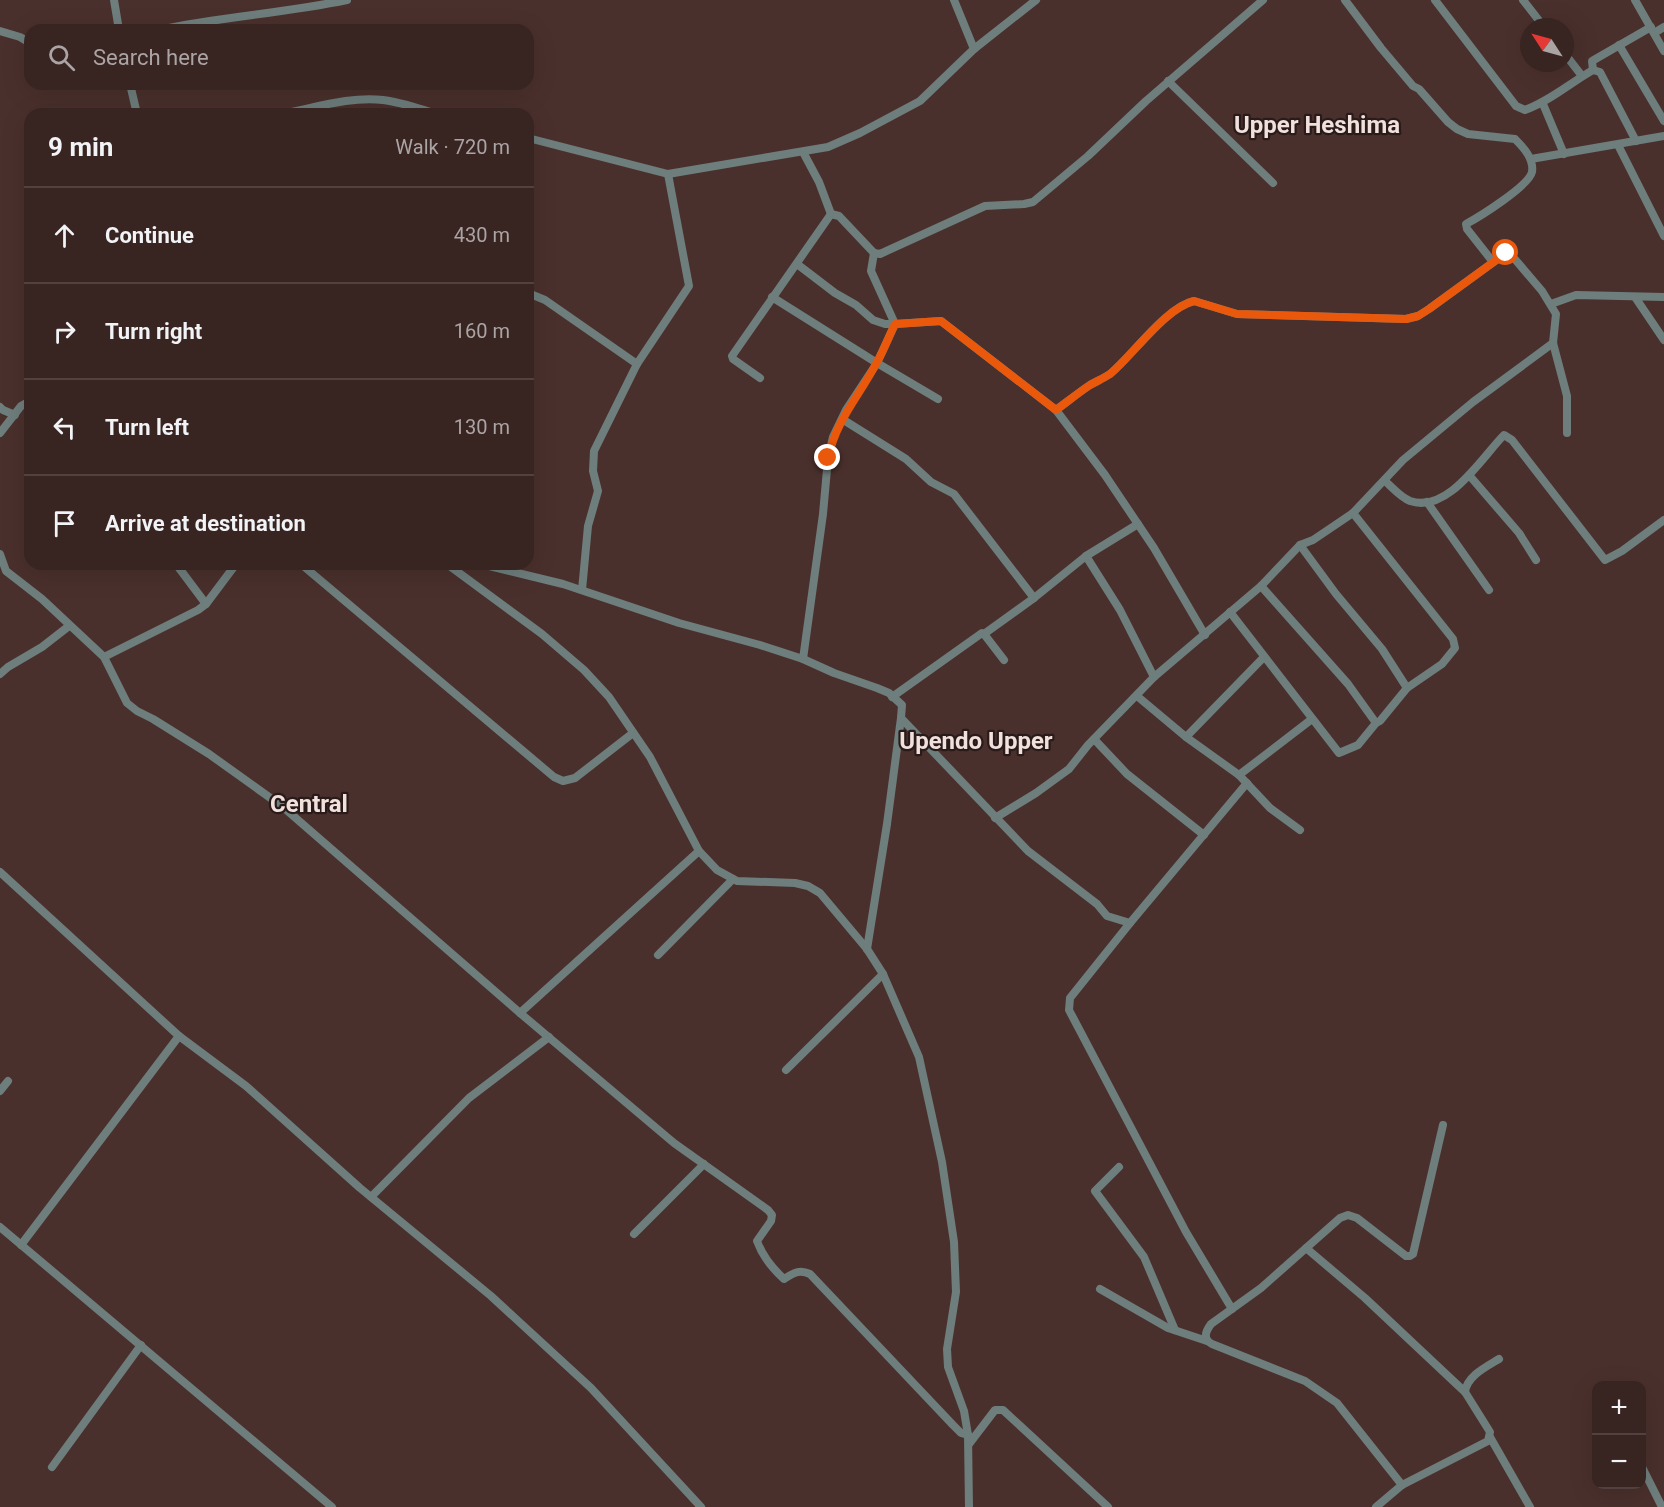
<!DOCTYPE html>
<html lang="en">
<head>
<meta charset="utf-8">
<style>
  :root { --surface:#382421; --page:#3f2c2a; --text:#f1f3f6; --muted:#aba4a5; --line:#52413f }
  body { margin:0; font-family:Roboto,sans-serif; background:var(--page); color:var(--text) }
  .controls { position:absolute; right:18px; bottom:18px; display:grid; overflow:hidden; border-radius:12px; box-shadow:0 6px 24px #0002 }
  .controls button { width:54px; height:54px; display:grid; place-items:center; padding:0; border:0; border-bottom:2px solid var(--line); background:var(--surface); color:var(--text); font:30px sans-serif }
  .compass { position:absolute; left:1520px; top:18px; width:54px; height:54px; border-radius:50%; background:var(--surface); box-shadow:0 6px 24px #0002; rotate:306deg }
  .stop { position:absolute; width:18px; height:18px; margin:-14px; border:4px solid #ea580c; border-radius:50%; background:#fff }
  .stop.end { background:#ea580c; border-color:#fff; box-shadow:0 2px 6px #0008 }
  .list { margin:0; padding:0; list-style:none }
  h2 { display:flex; justify-content:space-between; align-items:center; height:78px; margin:0; padding:0 24px; font-size:26px }
  h2 small { font-size:20px; font-weight:400; color:var(--muted) }
  .list li { display:grid; grid-template-columns:39px 1fr auto; gap:18px; align-items:center; box-sizing:border-box; height:96px; padding:0 24px; border-top:2px solid var(--line) }
  .list b { display:block; font-size:22px; white-space:nowrap }
  .list em { font-size:20px; font-style:normal; color:var(--muted) }
  .icon { flex:none; width:33px; height:33px; fill:none; stroke:currentColor; stroke-width:2; stroke-linecap:round; stroke-linejoin:round }
  .map { position:relative; flex:none; width:1664px; height:1507px; overflow:hidden }
  .search { position:absolute; background:var(--surface); box-shadow:0 6px 24px #0002; left:24px; top:24px; width:510px; height:66px; display:flex; align-items:center; gap:15px; box-sizing:border-box; padding:0 21px; border-radius:18px; color:var(--muted); font-size:22px }
  .panel { position:absolute; background:var(--surface); box-shadow:0 6px 24px #0002; left:24px; top:108px; width:510px; height:462px; border-radius:18px }
  .map>svg:first-child { display:block }
</style>
</head>
<body>
<div class="map">
<svg width="1664" height="1507" viewBox="0 0 1664 1507">
  <rect width="100%" height="100%" fill="#4a302c"/>
  <g fill="none" stroke-linecap="round" stroke-linejoin="round">
    <g stroke="#6e7e7c" stroke-width="8">
      <polyline points="114,0 119,30"/>
      <polyline points="954,0 974,49"/>
      <path d="M1345 0 1381 48 1413 86 1419 89 1448 122 1457 129 1468 134 1515 139C1524 148 1534 159 1532 172 1529 186 1479 217 1466 224L1467 229 1493 262"/>
      <path d="M1435 0 1516 106 1525 110C1550 101 1570 83 1593 70L1600 72 1636 141"/>
      <polyline points="1523,0 1544,27"/>
      <polyline points="1635,0 1664,51"/>
      <path d="M158 30C221 17 284 13 347 0"/>
      <polyline points="0,31 20,37 30,43"/>
      <polyline points="1654,33 1664,27"/>
      <polyline points="1619,45 1664,121"/>
      <polyline points="1565,54 1582,76"/>
      <polyline points="1593,70 1592,61 1651,27"/>
      <polyline points="1168,81 1273,183"/>
      <polyline points="130,84 137,114"/>
      <polyline points="1543,104 1564,154"/>
      <path d="M281 114C314 108 350 96 383 100 401 102 420 109 437 114"/>
      <polyline points="528,138 668,174 828,147 860,133 920,101 974,49 1036,0"/>
      <polyline points="1618,145 1664,236"/>
      <polyline points="803,152 819,182 831,214"/>
      <polyline points="1531,159 1664,136"/>
      <polyline points="797,264 835,293 856,305 873,320 885,324 895,324 871,271 874,253"/>
      <polyline points="528,293 545,300 637,364"/>
      <polyline points="772,297 877,363 938,399"/>
      <polyline points="1635,297 1664,340"/>
      <polyline points="1551,304 1576,295 1664,297"/>
      <polyline points="760,378 733,359 732,356 831,214 839,216 874,253 880,254 985,206 1024,204 1033,202 1088,156 1146,101 1263,0"/>
      <polyline points="0,407 3,410 15,415"/>
      <path d="M1056 410C1067 402 1078 393 1090 385 1097 381 1104 378 1110 374 1133 355 1166 307 1194 301L1237 314 1406 319 1418 316 1429 309 1506 253 1513 257 1542 291 1556 314 1553 343 1567 396V433"/>
      <polyline points="842,419 906,459 931,482 954,494 1034,598"/>
      <polyline points="0,433 21,406 30,401"/>
      <polyline points="1469,475 1519,533 1536,560"/>
      <path d="M1385 481C1392 487 1400 497 1410 501 1448 514 1482 457 1504 435L1512 440 1605 560 1622 551 1664 520"/>
      <polyline points="1427,502 1489,590"/>
      <polyline points="1300,545 1336,594 1382,649 1407,688"/>
      <path d="M0 554 6 571 42 599 104 657 127 703 137 711 153 719 209 754 283 807 520 1013 674 1143 768 1210 772 1215 771 1221 757 1241C762 1255 773 1269 784 1279 794 1273 799 1269 810 1274L953 1425 961 1433 968 1435"/>
      <polyline points="1086,556 1120,610 1154,677"/>
      <polyline points="176,564 206,604"/>
      <polyline points="301,564 554,777 563,781 575,778 633,733"/>
      <polyline points="447,564 542,634 584,670 609,697 650,757 699,851 717,870 737,881 795,883 808,886 820,893 867,949 883,974 919,1057 942,1162 954,1242 956,1292 947,1349 948,1367 964,1411 968,1435 969,1507"/>
      <polyline points="481,564 563,584 679,623 760,645 803,659 834,673 877,688 889,693 902,705 901,718 1028,851 1097,904 1107,916 1130,923"/>
      <polyline points="1261,586 1348,684 1376,723"/>
      <polyline points="582,590 588,526 598,491 593,471 594,451 637,364 689,286 668,174"/>
      <polyline points="1230,612 1339,753 1358,745 1376,723 1380,721 1407,688 1442,664 1455,648 1453,639 1353,513"/>
      <polyline points="984,634 1034,598 1086,556 1138,524"/>
      <polyline points="104,657 198,610 206,604 236,564"/>
      <polyline points="803,659 823,514 828,458 833,437 846,410 877,363 895,324 941,321 1056,410 1105,475 1154,548 1205,635"/>
      <polyline points="0,674 8,667 42,647 69,626"/>
      <polyline points="1137,696 1186,737 1239,775 1270,808 1300,830"/>
      <polyline points="892,697 982,633 984,634 1004,660"/>
      <polyline points="1186,737 1263,658"/>
      <polyline points="1094,739 1127,774 1204,835"/>
      <polyline points="1239,775 1312,719"/>
      <polyline points="995,818 1036,793 1069,769 1088,745 1154,677 1261,586 1300,545 1313,540 1353,513 1403,460 1473,402 1553,343"/>
      <polyline points="0,872 179,1036 246,1086 360,1188 491,1296 591,1388 701,1507"/>
      <polyline points="867,949 887,824 901,718"/>
      <polyline points="658,955 733,879"/>
      <polyline points="520,1013 699,851"/>
      <polyline points="786,1070 883,974"/>
      <polyline points="0,1091 8,1081"/>
      <polyline points="1119,1167 1095,1191 1144,1257 1175,1330"/>
      <polyline points="371,1197 469,1098 549,1037"/>
      <polyline points="0,1227 332,1507"/>
      <polyline points="634,1234 704,1164"/>
      <polyline points="21,1245 179,1036"/>
      <polyline points="1306,1248 1365,1298 1465,1392"/>
      <polyline points="1100,1289 1168,1328 1207,1341"/>
      <polyline points="1232,1309 1186,1232 1069,1010 1070,998 1130,923 1247,783"/>
      <polyline points="1490,1437 1530,1507"/>
      <polyline points="969,1444 995,1410 1003,1410 1108,1507"/>
      <polyline points="52,1467 141,1345"/>
      <polyline points="1642,1467 1662,1507"/>
      <path d="M1402 1485 1337 1403 1305 1381 1212 1344C1203 1339 1205 1332 1211 1324L1261 1288 1340 1218 1348 1215 1357 1218 1406 1256H1410L1413 1254 1443 1125"/>
      <path d="M1376 1507 1402 1485 1488 1441 1490 1432 1465 1392C1467 1376 1486 1367 1499 1359"/>
    </g>
  </g>
  <g fill="none" stroke-linecap="round" stroke-linejoin="round">
    <path stroke="#ea580c" stroke-width="8" d="M828 458C837 418 859 397 877 362 884 350 889 336 895 324L941 321 1056 410C1067 402 1078 393 1090 385 1097 381 1104 378 1110 374 1133 355 1165 308 1194 301L1237 314 1406 319 1418 316 1429 309 1506 253"/>
  </g>
  <g text-anchor="middle" dominant-baseline="central" stroke-width="4.5" stroke-linejoin="round" paint-order="stroke">
    <g font-size="24" font-weight="bold" fill="#f2e0dd" stroke="#281b1a">
      <text x="1317" y="125">Upper Heshima</text>
      <text x="976" y="741">Upendo Upper</text>
      <text x="309" y="804">Central</text>
    </g>
  </g>
</svg>
<div class="controls">
<button>+</button>
<button>−</button>
</div>
<svg class="compass" viewBox="-18 -18 36 36"><path d="M0-13l5 13h-10z" fill="#e53935"/><path d="M0 13l5-13h-10z" fill="#aba4a5"/></svg>
<div class="stop" style="left:1506px;top:253px"></div>
<div class="stop end" style="left:828px;top:458px"></div>
<div class="search"><svg class="icon" aria-label="search" viewBox="0 0 24 24"><circle cx="10" cy="10" r="6"/><path d="M15 15l6 6"/></svg>Search here</div>
<section class="panel">
<h2>9 min<small>Walk · 720 m</small></h2>
<ul class="list">
<li><svg class="icon" aria-label="ahead" viewBox="0 0 24 24"><path d="M12 20V5M6 11l6-6 6 6"/></svg><div><b>Continue</b></div><em>430 m</em></li>
<li><svg class="icon" aria-label="right" viewBox="0 0 24 24"><path d="M7 20v-9h11M14 6l5 5-5 5"/></svg><div><b>Turn right</b></div><em>160 m</em></li>
<li><svg class="icon" aria-label="left" viewBox="0 0 24 24"><path d="M17 20v-9H6M10 6l-5 5 5 5"/></svg><div><b>Turn left</b></div><em>130 m</em></li>
<li><svg class="icon" aria-label="arrive" viewBox="0 0 24 24"><path d="M6 21V4h12l-3 4 3 4H6"/></svg><div><b>Arrive at destination</b></div></li>
</ul>
</section>
</div>
</body>
</html>
